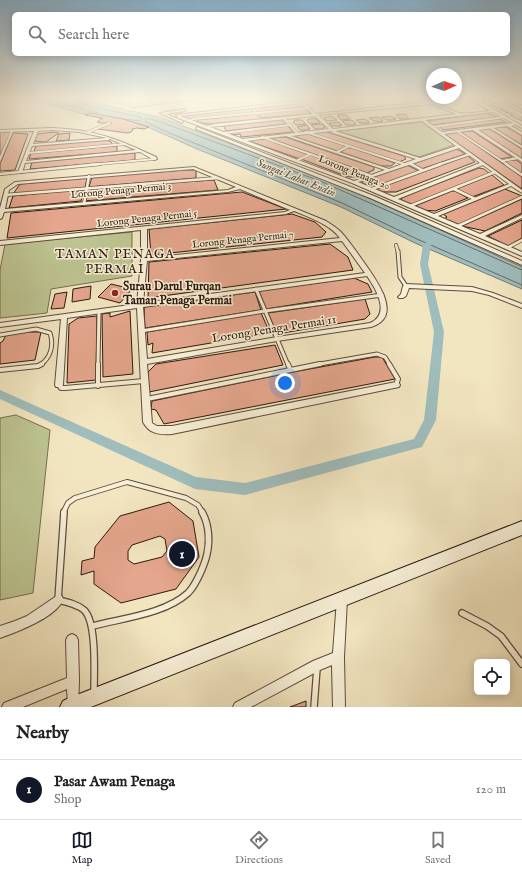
<!DOCTYPE html>
<html lang="en">
<head>
<meta charset="utf-8">
<style>
  :root { --surface:#fff; --page:#f2f2f2; --text:#202124; --muted:#757577; --line:#e0e0e0; --accent:#111827 }
  body { margin:0; font-family:"IM FELL English",serif; background:var(--page); color:var(--text) }
  .controls { position:absolute; right:12px; bottom:12px; display:grid; overflow:hidden; border-radius:6px; box-shadow:0 2px 10px #0003 }
  .controls button { width:36px; height:36px; display:grid; place-items:center; padding:0; border:0; border-bottom:1px solid var(--line); background:var(--surface); color:var(--text); font:20px sans-serif }
  .compass { position:absolute; left:426px; top:68px; width:36px; height:36px; border-radius:50%; background:var(--surface); box-shadow:0 2px 10px #0003; rotate:87deg }
  .you { position:absolute; left:285px; top:383px; width:14px; height:14px; margin:-10px; border:3px solid #fff; border-radius:50%; background:#1a73e8; box-shadow:0 0 0 6px #1a73e833 }
  .badge { display:grid; place-items:center; width:26px; height:26px; border-radius:50%; background:var(--accent); color:#fff; font-size:13px; font-weight:700 }
  .pin { position:absolute; translate:-50% -50%; border:2px solid #fff; box-shadow:0 1px 4px #0006 }
  .list { margin:0; padding:0; list-style:none }
  h2 { display:flex; justify-content:space-between; align-items:center; height:52px; margin:0; padding:0 16px; font-size:17px }
  h2 small { font-size:13px; font-weight:400; color:var(--muted) }
  .list li { display:grid; grid-template-columns:26px 1fr auto; gap:12px; align-items:center; box-sizing:border-box; height:60px; padding:0 16px; border-top:1px solid var(--line) }
  .list b { display:block; font-size:15px; white-space:nowrap }
  .list p { margin:0; font-size:13px; white-space:nowrap; color:var(--muted) }
  .list em { font-size:13px; font-style:normal; color:var(--muted) }
  .icon { flex:none; width:22px; height:22px; fill:none; stroke:currentColor; stroke-width:2; stroke-linecap:round; stroke-linejoin:round }
  .map { position:relative; flex:none; width:522px; height:707px; overflow:hidden }
  .search { position:absolute; background:var(--surface); box-shadow:0 2px 10px #0003; left:12px; right:12px; top:12px; height:44px; display:flex; align-items:center; gap:10px; box-sizing:border-box; padding:0 14px; border-radius:6px; color:var(--muted); font-size:15px }
  .sheet { height:112px; background:var(--surface) }
  nav { display:flex; justify-content:space-around; align-items:center; box-sizing:border-box; height:56px; border-top:1px solid var(--line); background:var(--surface); font-size:11px; color:var(--muted) }
  nav a { display:grid; justify-items:center; gap:2px }
  nav .on { color:var(--accent) }
  .map>svg:first-child { display:block }
</style>
</head>
<body>
<div class="map">
<svg width="522" height="707" viewBox="0 0 522 707">
  <rect width="100%" height="100%" fill="#f2e6c1"/>
  <filter id="stains"><feTurbulence type="fractalNoise" baseFrequency=".005" numOctaves="4"/><feColorMatrix values="0 0 0 0 .2 0 0 0 0 .09 0 0 0 0 .02 0 0 0 .5 -.17"/></filter>
  <radialGradient id="worn" r=".72"><stop offset=".6" stop-color="#630" stop-opacity="0"/><stop offset="1" stop-color="#630" stop-opacity=".3"/></radialGradient>
  <g fill="#bdc491" stroke="#756e4f">
    <polygon points="103,99 201,99 134,108"/>
    <polygon points="422,122 454,145 419,157 338,131"/>
    <polygon points="132,232 132,276 51,289 47,313 0,318 0,270 5,244"/>
    <polygon points="16,415 50,430 33,593 0,600 0,418"/>
  </g>
  <polygon fill="#a0bdbd" stroke="#727b77" points="29,99 80,99 162,118 321,178 376,201 522,267 522,289 415,243 341,207 197,149 143,125 106,120"/>
  <g fill="none" stroke-linecap="round" stroke-linejoin="round">
    <g stroke="#666a65" stroke-width="1">
      <polyline points="44,99 98,113"/>
      <polyline points="82,99 82,103 85,105 140,117 142,119 140,121 125,119"/>
      <polyline points="522,270 320,181 161,122 147,118 145,120 146,122 167,132 342,203 417,239 522,285"/>
    </g>
    <polygon fill="#a0bdbd" fill-rule="evenodd" points="435,239 439,241 431,245 428,264 444,332 436,420 422,447 245,495 195,489 0,399 0,390 196,477 245,483 414,439 424,420 434,332 420,264 423,244"/>
  </g>
  <g fill="#e4a68d" stroke="#2d180d" fill-rule="evenodd">
    <polygon points="509,101 514,104 511,104 514,105 522,108 522,114 500,102"/>
    <polygon points="300,102 305,107 258,112 253,107"/>
    <polygon points="499,103 522,116 522,121 510,115 513,115 510,113 505,113 508,112 505,111 500,110 503,109 500,108 497,108 490,104"/>
    <polygon points="250,107 254,113 190,119 181,116 182,114"/>
    <polygon points="306,109 311,114 262,118 258,113"/>
    <polygon points="90,113 123,119 149,127 144,129 137,128 132,129 133,130 131,132 127,133 98,129 112,123 100,123 97,122 103,118 85,115"/>
    <polygon points="487,113 497,117 432,125 427,121"/>
    <polygon points="256,114 261,119 209,124 197,122 198,120"/>
    <polygon points="405,114 409,119 400,119 396,115"/>
    <polygon points="338,115 346,115 350,119 341,120 337,116 339,116"/>
    <polygon points="330,116 333,117 337,120 327,121 324,118"/>
    <polygon points="391,116 396,119 394,119 395,120 387,120 382,117"/>
    <polygon points="379,117 383,120 381,121 382,122 374,121 369,118"/>
    <polygon points="313,118 316,119 320,123 310,124 307,120"/>
    <polygon points="281,119 286,124 226,131 223,125"/>
    <polygon points="365,119 369,122 368,122 369,123 360,123 356,120"/>
    <polygon points="500,119 506,122 443,130 439,126"/>
    <polygon points="294,120 302,120 306,124 296,125 293,122 295,121"/>
    <polygon points="352,120 356,124 354,124 355,125 346,125 342,121"/>
    <polygon points="338,122 342,125 340,125 341,126 332,126 329,123"/>
    <polygon points="321,124 325,127 323,128 324,129 315,129 311,125"/>
    <polygon points="307,125 310,129 308,129 309,130 300,130 297,127"/>
    <polygon points="286,126 289,127 293,132 241,137 240,134 233,135 231,132"/>
    <polygon points="506,127 522,136 522,145 494,128"/>
    <polygon points="488,128 522,149 522,159 476,129"/>
    <polygon points="321,131 327,132 404,156 406,159 399,162 310,133"/>
    <polygon points="472,131 512,157 500,159 461,132"/>
    <polygon points="0,132 11,132 0,156"/>
    <polygon points="54,132 59,133 46,142 33,141 37,134"/>
    <polygon points="457,132 522,177 522,189 446,135 447,133"/>
    <polygon points="13,133 28,134 15,170 0,171 0,164"/>
    <polygon points="70,133 69,140 56,141 59,134"/>
    <polygon points="304,133 346,146 337,151 296,137 297,134"/>
    <polygon points="285,137 374,167 374,170 367,173 269,138"/>
    <polygon points="263,138 309,155 300,159 249,141 251,139"/>
    <polygon points="104,140 110,141 112,143 112,145 34,152 36,145"/>
    <polygon points="117,146 117,152 29,159 31,153"/>
    <polygon points="347,148 352,148 395,163 391,166 381,166 341,152"/>
    <polygon points="454,149 459,150 465,154 421,169 410,163"/>
    <polygon points="135,153 135,160 30,169 32,162"/>
    <polygon points="310,155 312,155 363,174 357,177 348,177 301,159"/>
    <polygon points="468,156 475,162 396,192 382,192 376,189"/>
    <polygon points="516,160 522,164 522,174 504,161"/>
    <polygon points="407,165 419,171 372,188 362,183 363,179"/>
    <polygon points="479,168 484,169 490,174 410,205 401,200 402,197"/>
    <polygon points="185,170 196,170 196,178 89,187 92,177"/>
    <polygon points="492,175 504,185 472,197 458,190 459,188"/>
    <polygon points="87,178 85,188 13,194 20,184"/>
    <polygon points="214,180 218,190 84,201 90,188"/>
    <polygon points="505,189 522,196 458,225 444,219 447,217 443,214"/>
    <polygon points="64,191 84,191 81,201 9,208 13,196"/>
    <polygon points="452,191 455,191 468,198 435,211 422,210 415,206"/>
    <polygon points="242,192 286,209 7,238 11,213"/>
    <polygon points="522,199 522,213 485,231 462,226"/>
    <polygon points="292,214 315,222 326,232 322,237 151,255 149,229"/>
    <polygon points="522,220 522,238 508,246 488,236"/>
    <polygon points="330,244 348,257 353,270 148,298 149,262"/>
    <polygon points="354,278 368,284 372,292 266,309 259,291"/>
    <polygon points="111,284 132,289 120,303 98,297"/>
    <polygon points="91,286 90,299 72,302 73,289"/>
    <polygon points="67,292 64,308 51,309 55,294"/>
    <polygon points="255,292 261,310 145,328 144,307"/>
    <polygon points="365,299 370,314 365,319 277,334 268,313"/>
    <polygon points="130,311 133,374 103,377 102,314 110,313 110,317"/>
    <polygon points="261,313 270,333 152,353 153,343 148,345 147,332"/>
    <polygon points="97,316 96,380 67,383 69,324 78,318"/>
    <polygon points="19,332 41,332 35,360 0,364 0,343 3,341 6,335"/>
    <polygon points="275,345 283,365 149,392 148,372 156,364"/>
    <polygon points="375,357 382,357 395,379 164,424 156,410 151,409 152,401 288,373"/>
    <path d="M169 502 193 521 199 557 176 589 121 603 94 584V571L81 575 82 561 94 558 95 547 120 516ZM160 536 165 539 167 551 162 557 134 564 128 560V551L132 545Z"/>
    <polygon points="306,701 306,707 290,707"/>
  </g>
  <g fill="none" stroke-linecap="round" stroke-linejoin="round">
    <defs>
      <g id="lane-far4">
        <polyline points="492,99 522,115"/>
        <polyline points="284,118 297,133"/>
        <polyline points="190,121 193,119 309,108"/>
        <polyline points="432,127 505,117"/>
        <polyline points="490,127 522,147"/>
        <polyline points="457,131 508,165"/>
        <polyline points="88,132 110,123"/>
        <polyline points="306,132 404,164"/>
        <polyline points="224,133 290,125"/>
        <polyline points="262,137 341,165"/>
        <polyline points="337,152 349,146"/>
        <polyline points="28,153 125,144"/>
        <polyline points="0,159 12,131"/>
        <polyline points="298,160 311,154"/>
        <polyline points="502,161 518,158"/>
        <polyline points="408,163 413,165"/>
        <polyline points="89,165 155,159"/>
        <polyline points="438,165 470,154"/>
      </g>
      <g id="lane-far3">
        <polyline points="338,164 371,176"/>
        <polyline points="411,164 422,170"/>
        <polyline points="506,164 522,175"/>
        <polyline points="0,174 100,164"/>
        <polyline points="372,189 441,164"/>
        <polyline points="454,189 475,199"/>
        <polyline points="5,195 218,178"/>
        <polyline points="84,204 89,176"/>
        <polyline points="410,206 495,172"/>
        <polyline points="458,226 522,197"/>
        <polyline points="396,245 398,252"/>
        <polyline points="507,248 522,240"/>
      </g>
      <g id="lane-far2">
        <polyline points="398,251 400,277 406,286"/>
        <polyline points="256,289 288,365"/>
        <polyline points="141,331 265,311 382,295"/>
        <path d="M0 335 36 329 50 333C54 345 51 358 40 365"/>
        <polyline points="98,365 99,312"/>
        <polyline points="314,365 377,354 385,357 390,365"/>
      </g>
      <g id="lane-far1">
        <polyline points="288,364 290,369"/>
        <polyline points="389,364 398,379 396,385"/>
        <polyline points="0,370 38,366 42,364"/>
        <polyline points="59,385 61,388 65,388 144,381"/>
        <polyline points="98,386 98,364"/>
        <polyline points="147,399 320,364"/>
        <polyline points="63,513 68,503 75,498 127,482 186,498 198,505 203,513"/>
      </g>
      <g id="lane">
        <path d="M64 512 58 600C67 602 77 604 84 610 97 622 94 674 94 692"/>
        <polyline points="462,613 487,626 501,636 522,664"/>
        <path d="M93 626C123 618 165 614 188 593 196 585 205 564 207 554 210 541 209 524 202 512"/>
        <polyline points="314,707 317,668"/>
      </g>
      <g id="street">
        <path d="M316 99H327L304 102 316 114 428 102 420 99C434 99 446 109 459 113 466 115 483 111 491 111L468 99H473L478 101 493 99 481 102 522 126V128L516 125 511 126 522 132V135L507 126 478 130 522 159V162L473 130 444 134 522 190V193L511 186 438 216 480 234 522 215V218L485 236 522 252V256L352 183 178 118 176 115ZM301 103 313 114 215 124 207 126 180 116ZM432 104 456 114 333 129 318 115ZM493 112 513 123 442 132 425 120ZM315 116 329 129 243 139 210 127ZM422 121 456 146 420 158 335 131ZM331 131 333 133 416 159 389 169 291 136ZM286 136 385 170 354 181 247 141ZM459 148 480 163 394 197 358 182ZM483 165 509 184 434 214 398 199Z"/>
        <polygon points="505,99 509,99 522,106 522,108"/>
        <polygon points="186,109 185,111 166,114 183,121 182,123 160,113"/>
        <polygon points="197,127 374,196 522,261 522,265 370,198 196,129"/>
        <path d="M52 128C96 130 118 139 156 157L157 159 154 160 140 152 25 163 22 173H18V172L34 131 0 132V130ZM52 130 79 132 107 138 33 144 38 131ZM110 139 136 150 26 161 32 146 108 140Z"/>
        <path d="M194 167 326 221C331 224 337 228 341 232 349 241 356 251 363 261 375 278 405 317 371 327L277 341 147 364 152 423 157 426H172L396 382 399 383 400 385 399 387 172 434C160 435 149 434 143 422L137 308 67 318 63 385 62 387H56L55 385 61 319 0 327V323L137 304 141 260V230L0 245V241L285 212 290 210 240 189 228 192 4 212 2 218 0 219V208L5 189 15 182ZM193 169 236 187 228 190 5 209 9 190 18 184ZM294 211C311 218 329 224 340 238L147 258V229L286 214ZM342 241 365 273 143 303 147 261ZM367 276C376 289 391 314 370 323L277 337 147 359 143 307Z"/>
        <polygon points="406,284 472,287 493,293 522,304 522,308 489,295 472,291 409,288 406,296 403,298 399,298 398,297 401,294 403,286"/>
        <polygon points="342,594 346,595 347,599 344,657 345,707 333,707 332,665 320,670 251,707 233,707 235,703 313,661 333,653 337,599 338,595"/>
        <path d="M58 595 62 596 63 600C56 617 17 632 0 638V626L15 621 27 616Z"/>
        <polygon points="72,634 76,636 78,640 79,681 78,707 68,707 67,689 23,707 2,707 4,703 67,678 66,640 68,636"/>
      </g>
      <polygon id="secondary" points="522,521 522,535 91,707 60,707 63,701 69,698"/>
    </defs>
    <use href="#lane-far4" stroke="#5e4c3a" stroke-width="3"/>
    <use href="#lane-far3" stroke="#5e4c3a" stroke-width="4"/>
    <use href="#lane-far2" stroke="#5e4c3a" stroke-width="5"/>
    <use href="#lane-far1" stroke="#5e4c3a" stroke-width="6"/>
    <use href="#lane" stroke="#5e4c3a" stroke-width="8"/>
    <use href="#street" stroke="#5e4c3a" stroke-width="2"/>
    <use href="#secondary" stroke="#2d180d" stroke-width="2"/>
    <use href="#lane-far4" stroke="#f7efd7" stroke-width="2"/>
    <use href="#lane-far3" stroke="#f7efd7" stroke-width="2.5"/>
    <use href="#lane-far2" stroke="#f7efd7" stroke-width="3"/>
    <use href="#lane-far1" stroke="#f7efd7" stroke-width="4"/>
    <use href="#lane" stroke="#f7efd7" stroke-width="5.5"/>
    <use href="#street" fill="#f7efd7" fill-rule="evenodd"/>
    <use href="#secondary" fill="#f7efd7" fill-rule="evenodd"/>
  </g>
  <linearGradient id="sky" x2="0" y2="1"><stop stop-color="#8bb8d7"/><stop offset="0.5" stop-color="#f9f4e3"/><stop offset="1" stop-color="#f9f4e3" stop-opacity="0"/></linearGradient>
  <rect width="522" height="198" fill="url(#sky)"/>
  <circle fill="#8f2418" stroke="#f7efd7" stroke-width="1.5" cx="115" cy="293" r="4"/>
  <g text-anchor="middle" dominant-baseline="central" stroke-width="3" stroke-linejoin="round" paint-order="stroke">
    <g font-size="10" fill="#2d180d" stroke="#f7efd7">
      <text transform="translate(354 173) rotate(22)">Lorong Penaga 20</text>
      <text transform="translate(121 191) rotate(-5)">Lorong Penaga Permai 3</text>
      <text transform="translate(147 219) rotate(-6)">Lorong Penaga Permai 5</text>
      <text transform="translate(243 240) rotate(-6)">Lorong Penaga Permai 7</text>
    </g>
    <g font-size="11" font-style="italic" fill="#55524b" stroke="#f7efd7">
      <text transform="translate(296 178) rotate(22)">Sungai Lahar Endin</text>
    </g>
    <g font-size="12" font-weight="bold" fill="#2d180d" stroke="#f7efd7" text-anchor="start">
      <text x="123" y="286">Surau Darul Furqan<tspan x="123" dy="14">Taman Penaga Permai</tspan></text>
    </g>
    <g font-size="12" fill="#2d180d" stroke="#f7efd7">
      <text transform="translate(274 329) rotate(-9)">Lorong Penaga Permai 11</text>
    </g>
    <g font-size="13" letter-spacing="1" fill="#2d180d" stroke="#f7efd7">
      <text x="115" y="254">TAMAN PENAGA<tspan x="115" dy="15">PERMAI</tspan></text>
    </g>
  </g>
  <rect width="100%" height="100%" filter="url(#stains)"/>
  <rect width="100%" height="100%" fill="url(#worn)"/>
</svg>
<div class="controls">
<button><svg class="icon" aria-label="locate" viewBox="0 0 24 24"><circle cx="12" cy="12" r="6"/><path d="M12 2v4M12 18v4M2 12h4M18 12h4"/></svg></button>
</div>
<svg class="compass" viewBox="-18 -18 36 36"><path d="M0-13l5 13h-10z" fill="#e53935"/><path d="M0 13l5-13h-10z" fill="#757577"/></svg>
<div class="you"></div>
<div class="pin badge" style="left:182px;top:554px">1</div>
<div class="search"><svg class="icon" aria-label="search" viewBox="0 0 24 24"><circle cx="10" cy="10" r="6"/><path d="M15 15l6 6"/></svg>Search here</div>
</div>
<section class="sheet">
<h2>Nearby<small></small></h2>
<ul class="list">
<li><span class="badge">1</span><div><b>Pasar Awam Penaga</b><p>Shop</p></div><em>120 m</em></li>
</ul>
</section>
<nav>
<a class="on"><svg class="icon" aria-label="map" viewBox="0 0 24 24"><path d="M3 6l6-2 6 2 6-2v14l-6 2-6-2-6 2zM9 4v14M15 6v14"/></svg>Map</a>
<a><svg class="icon" aria-label="directions" viewBox="0 0 24 24"><path d="M12 3l9 9-9 9-9-9zM9 14v-3h6M13 9l2 2-2 2"/></svg>Directions</a>
<a><svg class="icon" aria-label="saved" viewBox="0 0 24 24"><path d="M7 4h10v16l-5-4-5 4z"/></svg>Saved</a>
</nav>
</body>
</html>
